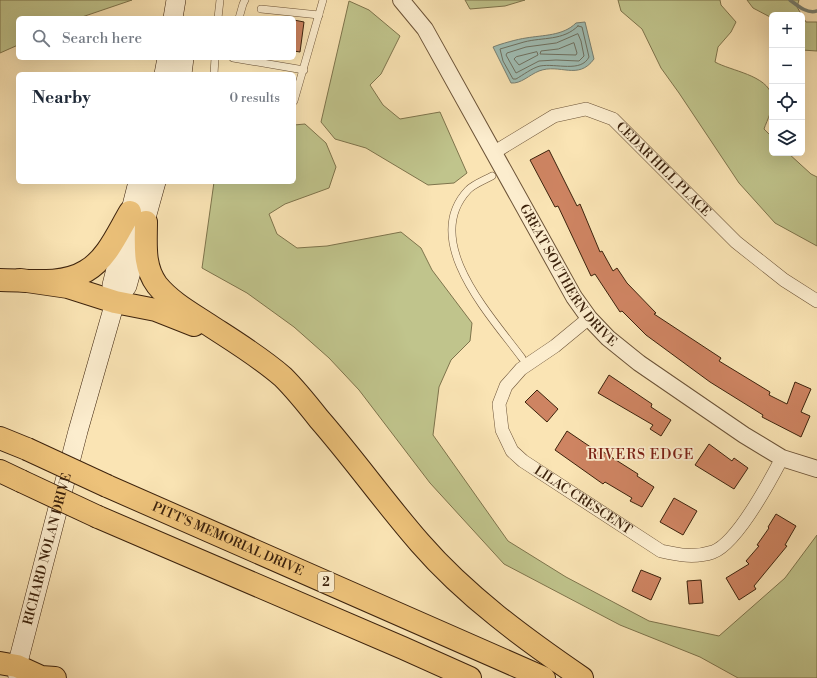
<!DOCTYPE html>
<html lang="en">
<head>
<meta charset="utf-8">
<style>
  :root { --surface:#fff; --page:#f2f2f3; --text:#1f2937; --muted:#747a83; --line:#e0e1e3 }
  body { margin:0; font-family:"Libre Bodoni",serif; background:var(--page); color:var(--text) }
  .controls { position:absolute; right:12px; top:12px; display:grid; overflow:hidden; border-radius:6px; box-shadow:0 4px 16px #0002 }
  .controls button { width:36px; height:36px; display:grid; place-items:center; padding:0; border:0; border-bottom:1px solid var(--line); background:var(--surface); color:var(--text); font:20px sans-serif }
  .list { margin:0; padding:0; list-style:none }
  h2 { display:flex; justify-content:space-between; align-items:center; height:52px; margin:0; padding:0 16px; font-size:17px }
  h2 small { font-size:13px; font-weight:400; color:var(--muted) }
  .icon { flex:none; width:22px; height:22px; fill:none; stroke:currentColor; stroke-width:2; stroke-linecap:round; stroke-linejoin:round }
  .map { position:relative; flex:none; width:817px; height:678px; overflow:hidden }
  .search { position:absolute; background:var(--surface); box-shadow:0 4px 16px #0002; left:16px; top:16px; width:280px; height:44px; display:flex; align-items:center; gap:10px; box-sizing:border-box; padding:0 14px; border-radius:6px; color:var(--muted); font-size:15px }
  .panel { position:absolute; background:var(--surface); box-shadow:0 4px 16px #0002; left:16px; top:72px; width:280px; height:112px; border-radius:6px }
  .map>svg:first-child { display:block }
</style>
</head>
<body>
<div class="map">
<svg width="817" height="678" viewBox="0 0 817 678">
  <rect width="100%" height="100%" fill="#fae4b4"/>
  <filter id="stains"><feTurbulence type="fractalNoise" baseFrequency=".005" numOctaves="4"/><feColorMatrix values="0 0 0 0 .2 0 0 0 0 .09 0 0 0 0 .02 0 0 0 .5 -.17"/></filter>
  <radialGradient id="worn" r=".72"><stop offset=".6" stop-color="#630" stop-opacity="0"/><stop offset="1" stop-color="#630" stop-opacity=".3"/></radialGradient>
  <g fill="#c0c48c" stroke="#7e744c">
    <polygon points="0,0 132,0 79,18 18,18 18,45 0,53"/>
    <polygon points="465,0 525,0 505,6 470,9"/>
    <path d="M618 0H720L721 5 736 22 731 32 718 47 715 62C731 71 767 75 772 96 775 106 767 120 764 129L772 137V153H788L811 174 817 177V246L775 223 739 183 679 93 661 68 642 29 621 11Z"/>
    <polygon points="747,0 799,0 797,7 806,22 817,22 817,51 802,50 802,15 772,15 772,18 753,8"/>
    <polygon points="349,1 369,10 400,36 381,74 370,85 383,105 400,119 440,112 467,173 454,183 428,185 366,148 335,139 321,122"/>
    <polygon points="305,124 326,143 336,167 329,188 285,204 269,214 277,234 297,248 327,246 401,232 421,248 432,270 472,323 470,341 451,360 439,387 433,435 508,541 566,577 649,621 719,636 785,578 817,535 817,678 738,678 700,657 620,625 504,564 430,483 359,390 329,358 294,327 247,293 202,268 214,182 294,182 294,125"/>
  </g>
  <path fill="#9fbdb4" stroke="#787f71" d="M585 22 594 59C578 81 560 63 539 71 529 75 521 84 511 83L493 47C500 44 518 39 526 38 543 35 563 36 576 23Z"/>
  <g fill="none" stroke-linecap="round" stroke-linejoin="round">
    <g stroke="#6e7060" stroke-width="1">
      <path d="M578 26 582 27 589 57C581 73 556 63 540 66 532 68 523 75 516 79H513L503 61 500 49C508 47 516 44 524 42 543 37 563 41 578 26Z"/>
      <polygon points="578,34 581,41 584,56 579,61 556,60 539,61 516,73 506,55 507,53 526,47 556,43"/>
      <polygon points="574,43 577,53 576,55 540,54 541,51 558,49"/>
      <polygon points="537,52 538,55 519,65 514,59 516,57"/>
    </g>
    <path stroke="#787f71" stroke-width="3.5" d="M790 0C798 6 807 14 817 11"/>
  </g>
  <g fill="#ce8462" stroke="#3d230d">
    <polygon points="294,20 304,22 300,52 294,51"/>
    <polygon points="549,150 577,206 580,204 600,252 602,251 613,271 617,268 627,283 656,313 654,314 721,358 719,361 770,392 769,395 787,404 795,382 811,389 801,412 810,416 801,437 762,417 763,415 710,382 646,335 622,311 620,312 595,274 591,276 558,206 555,207 530,160"/>
    <polygon points="609,375 652,404 651,407 671,420 661,436 650,429 653,425 598,393"/>
    <polygon points="537,390 558,409 547,422 525,402"/>
    <polygon points="567,431 595,450 597,448 638,474 637,476 654,487 642,507 630,501 632,498 605,482 603,484 555,450"/>
    <polygon points="709,444 732,461 734,458 748,468 734,489 695,465"/>
    <polygon points="674,498 697,511 683,535 660,522"/>
    <polygon points="776,514 796,526 785,545 787,546 754,586 756,589 739,600 726,578 749,564 746,561 759,546 757,545 769,528 768,527"/>
    <polygon points="641,570 661,578 651,600 632,591"/>
    <polygon points="701,580 703,603 689,604 687,581"/>
  </g>
  <g fill="none" stroke-linecap="round" stroke-linejoin="round">
    <defs>
      <g id="service">
        <polyline points="261,9 319,15"/>
        <polyline points="218,18 220,0"/>
        <polyline points="239,18 243,4 245,0"/>
        <polyline points="233,58 304,70"/>
        <polyline points="214,74 215,58"/>
        <polyline points="294,101 323,0"/>
        <path d="M492 176C485 180 474 184 468 190 420 241 491 316 522 358"/>
      </g>
      <g id="minor">
        <path id="s1" d="M493 153 554 116 586 109 613 119 736 242 784 280 817 301"/>
        <path id="s2" d="M589 318 555 346 521 369 506 386 499 404 502 430 512 451 523 461 661 551C679 555 695 558 713 552 737 543 770 481 782 458"/>
      </g>
      <g id="tertiary">
        <path id="s3" d="M401 0 425 29 574 297 589 318 608 338 639 363 744 435 782 458 817 469"/>
      </g>
      <g id="secondary">
        <polyline points="173,18 176,0"/>
        <polyline points="164,74 167,58"/>
        <polyline points="182,74 184,58"/>
        <polyline points="115,302 112,285 138,182"/>
        <path id="s4" d="M18 678 17 666 78 431 115 302 127 286 156 182"/>
      </g>
      <g id="motorway">
        <path d="M146 222C146 244 143 266 157 285 170 301 189 312 206 323 232 340 259 356 283 377 296 390 308 405 319 419 354 459 385 503 420 543 466 596 525 639 582 678"/>
        <path d="M0 280C26 280 62 286 86 271 107 259 118 232 130 212"/>
        <polyline points="20,280 68,287 115,302 156,310 194,325"/>
        <polyline points="0,438 27,449"/>
        <polyline points="0,471 21,481"/>
        <path id="s5" d="M107 486 544 678"/>
        <polyline points="98,517 403,648 470,678"/>
        <polyline points="0,663 17,666 41,677 55,678"/>
      </g>
    </defs>
    <use href="#service" stroke="#6c5337" stroke-width="8"/>
    <use href="#minor" stroke="#6c5337" stroke-width="14"/>
    <use href="#tertiary" stroke="#6c5337" stroke-width="18"/>
    <use href="#secondary" stroke="#3d230d" stroke-width="20"/>
    <use href="#motorway" stroke="#3d230d" stroke-width="24"/>
    <use href="#service" stroke="#fcedce" stroke-width="7"/>
    <use href="#minor" stroke="#fcedce" stroke-width="13"/>
    <use href="#tertiary" stroke="#fcedce" stroke-width="16"/>
    <use href="#secondary" stroke="#fcedce" stroke-width="19"/>
    <use href="#motorway" stroke="#edc27a" stroke-width="22"/>
    <defs>
      <g id="motorway-bridge">
        <polyline points="27,449 107,486"/>
        <polyline points="21,481 98,517"/>
      </g>
    </defs>
    <use href="#motorway-bridge" stroke="#3d230d" stroke-width="24" stroke-linecap="butt"/>
    <use href="#motorway-bridge" stroke="#edc27a" stroke-width="22"/>
  </g>
  <g text-anchor="middle" dominant-baseline="central" stroke-width="3.5" stroke-linejoin="round" paint-order="stroke">
    <rect fill="#fcedce" stroke="#766047" stroke-width="1" x="318" y="572" width="16" height="20" rx="3"/>
    <g font-size="12" font-weight="bold" fill="#3d230d">
      <text x="326" y="582">2</text>
    </g>
    <g font-size="13" fill="#3d230d" stroke="#fcedce">
      <text stroke="none"><textPath href="#s1" startOffset="204">CEDAR HILL PLACE</textPath></text>
      <text stroke="none"><textPath href="#s3" startOffset="323">GREAT SOUTHERN DRIVE</textPath></text>
      <text stroke="none"><textPath href="#s2" startOffset="263">LILAC CRESCENT</textPath></text>
      <text stroke="none"><textPath href="#s5" startOffset="132">PITT'S MEMORIAL DRIVE</textPath></text>
      <text stroke="none"><textPath href="#s4" startOffset="133">RICHARD NOLAN DRIVE</textPath></text>
    </g>
    <g font-size="14" letter-spacing="1" fill="#7a1f14" stroke="#fcedce">
      <text x="641" y="455">RIVERS EDGE</text>
    </g>
  </g>
  <rect width="100%" height="100%" filter="url(#stains)"/>
  <rect width="100%" height="100%" fill="url(#worn)"/>
</svg>
<div class="controls">
<button>+</button>
<button>−</button>
<button><svg class="icon" aria-label="locate" viewBox="0 0 24 24"><circle cx="12" cy="12" r="6"/><path d="M12 2v4M12 18v4M2 12h4M18 12h4"/></svg></button>
<button><svg class="icon" aria-label="layers" viewBox="0 0 24 24"><path d="M12 4l9 5-9 5-9-5zM3 14l9 5 9-5"/></svg></button>
</div>
<div class="search"><svg class="icon" aria-label="search" viewBox="0 0 24 24"><circle cx="10" cy="10" r="6"/><path d="M15 15l6 6"/></svg>Search here</div>
<section class="panel">
<h2>Nearby<small>0 results</small></h2>
<ul class="list">
</ul>
</section>
</div>
</body>
</html>
